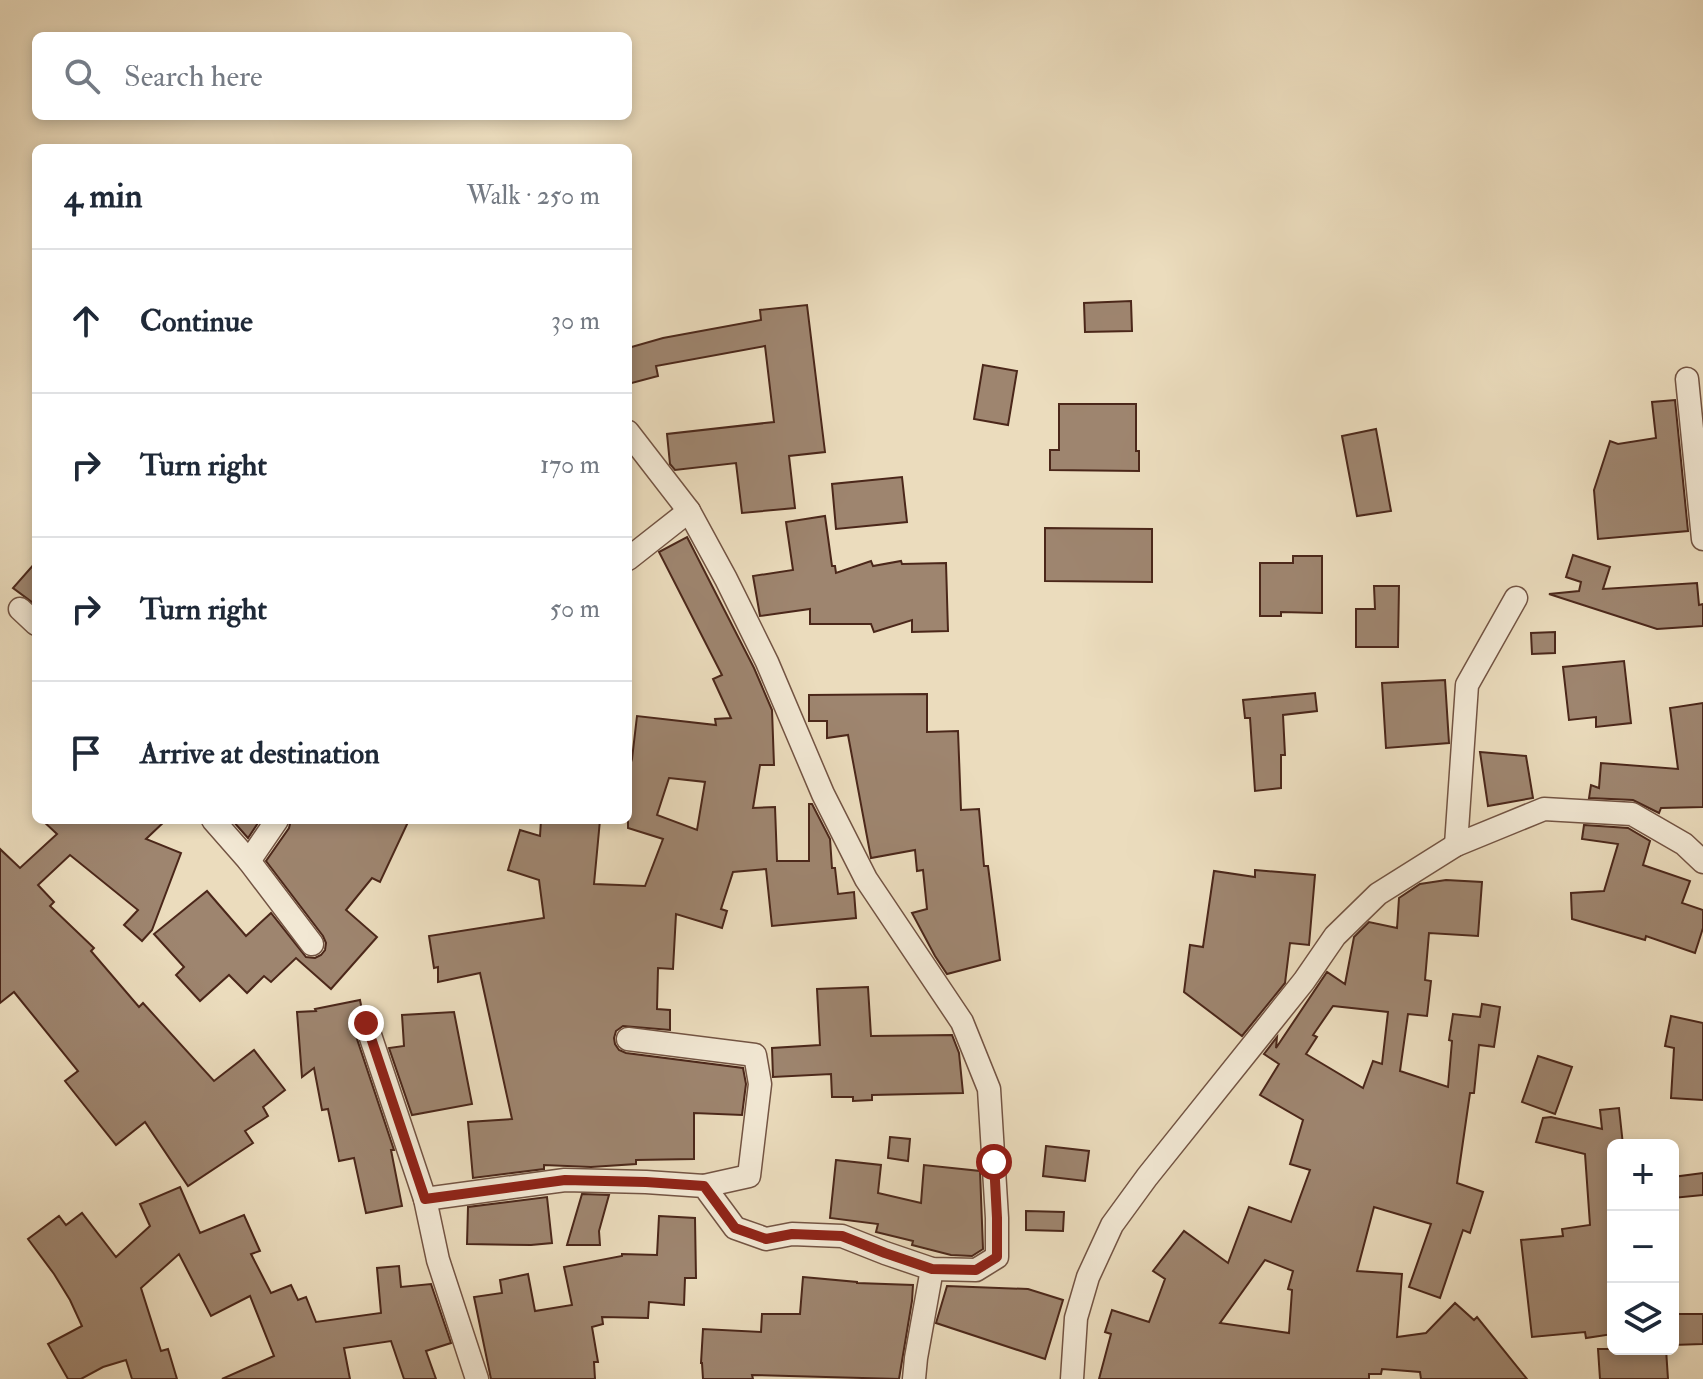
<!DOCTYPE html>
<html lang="en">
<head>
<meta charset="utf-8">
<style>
  :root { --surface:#fff; --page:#f6f6f7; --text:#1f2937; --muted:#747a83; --line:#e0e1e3 }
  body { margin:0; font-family:"IM FELL Double Pica",serif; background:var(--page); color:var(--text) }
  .controls { position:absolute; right:24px; bottom:24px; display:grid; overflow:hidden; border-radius:12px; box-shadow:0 4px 12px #0003 }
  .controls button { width:72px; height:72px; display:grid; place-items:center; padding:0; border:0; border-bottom:2px solid var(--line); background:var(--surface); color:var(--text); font:40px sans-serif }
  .stop { position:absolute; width:24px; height:24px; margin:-18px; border:6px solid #8f2418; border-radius:50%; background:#fff }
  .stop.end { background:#8f2418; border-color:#fff; box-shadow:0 2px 8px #0008 }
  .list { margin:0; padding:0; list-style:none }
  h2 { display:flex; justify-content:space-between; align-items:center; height:104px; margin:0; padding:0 32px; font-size:34px }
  h2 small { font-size:26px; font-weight:400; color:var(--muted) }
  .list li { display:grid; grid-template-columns:52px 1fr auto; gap:24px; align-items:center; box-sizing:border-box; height:144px; padding:0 32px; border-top:2px solid var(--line) }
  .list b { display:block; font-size:30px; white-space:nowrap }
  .list em { font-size:26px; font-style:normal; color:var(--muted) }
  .icon { flex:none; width:44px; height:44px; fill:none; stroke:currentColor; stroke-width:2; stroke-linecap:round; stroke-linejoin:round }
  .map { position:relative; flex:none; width:1703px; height:1379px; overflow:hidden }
  .search { position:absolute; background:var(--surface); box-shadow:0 4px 12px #0003; left:32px; top:32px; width:600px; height:88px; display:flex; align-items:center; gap:20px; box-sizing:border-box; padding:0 28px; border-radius:12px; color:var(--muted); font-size:30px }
  .panel { position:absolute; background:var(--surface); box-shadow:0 4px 12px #0003; left:32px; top:144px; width:600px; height:680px; border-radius:12px }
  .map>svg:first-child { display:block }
</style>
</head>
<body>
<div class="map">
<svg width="1703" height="1379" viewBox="0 0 1703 1379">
  <rect width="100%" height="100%" fill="#ebdcbd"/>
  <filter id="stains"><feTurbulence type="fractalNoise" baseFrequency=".0025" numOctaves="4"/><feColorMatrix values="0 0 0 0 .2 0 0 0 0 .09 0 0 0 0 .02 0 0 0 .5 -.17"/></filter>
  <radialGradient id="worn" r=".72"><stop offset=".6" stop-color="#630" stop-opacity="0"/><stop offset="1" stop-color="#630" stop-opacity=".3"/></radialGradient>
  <g fill="#9e856f" stroke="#4b271a" stroke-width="2" fill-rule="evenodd">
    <polygon points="1131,301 1132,331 1085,332 1084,303"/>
    <polygon points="807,305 825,452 789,456 795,508 742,513 736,463 675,470 670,464 667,434 774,422 765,346 656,366 658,376 628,384 628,348 663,338 761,320 760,310"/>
    <polygon points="983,365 1017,371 1008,425 974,419"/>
    <polygon points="1675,400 1688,531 1598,539 1594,490 1610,441 1618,444 1656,438 1652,402"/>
    <polygon points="1059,404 1136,404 1136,451 1139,451 1139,471 1050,470 1050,450 1059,450"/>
    <polygon points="1376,429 1391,511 1357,516 1342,436"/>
    <polygon points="902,477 907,522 836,529 832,484"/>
    <polygon points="825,516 832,566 835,566 836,573 871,561 873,566 901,561 902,564 946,563 948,631 912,632 912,620 874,632 871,624 810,624 810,609 760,616 753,576 793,570 786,522"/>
    <polygon points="1045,528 1152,529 1152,582 1045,581"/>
    <path d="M687 537 754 668 772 710 774 765H760L753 808 775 807 777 861H809V804H812L830 839 832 868H835L838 894 854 892 856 918 772 926 766 869 733 872 721 909 727 911 722 928 676 914 673 969 658 968 657 1009 670 1010V1030L623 1026 616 1031 614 1038 615 1044 619 1050 626 1053 743 1068 746 1084 742 1115 694 1113V1159L636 1160V1164L591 1167 544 1165V1169L473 1178 468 1122 512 1119 480 973 438 982V967L434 968 429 936 544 918 539 880 508 870 520 830 540 836 541 820H600L594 884 645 886 663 839 628 828V771L632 759 637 716 716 725 715 719 731 718 713 679 722 675 659 552ZM669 778 705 782 697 830 657 815Z"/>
    <polygon points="1573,555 1610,567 1603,589 1697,583 1699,605 1703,604 1703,626 1657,629 1549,594 1579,591 1581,582 1566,577"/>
    <polygon points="1293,556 1322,556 1322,613 1281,612 1281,616 1260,616 1260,563 1293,563"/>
    <polygon points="36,562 36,605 13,588"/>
    <polygon points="1374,586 1399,586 1398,647 1356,647 1356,609 1375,609"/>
    <polygon points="1555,632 1555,653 1532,654 1531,633"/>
    <polygon points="1624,661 1631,723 1596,727 1596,717 1569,720 1563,667"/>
    <polygon points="1445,680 1449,743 1386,748 1382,683"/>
    <polygon points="1315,693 1317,711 1283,715 1285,755 1281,755 1281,788 1255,791 1250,718 1245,718 1243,700"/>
    <polygon points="927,694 927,732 958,731 961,810 979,809 984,866 988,866 1000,960 947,974 935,956 912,913 927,909 923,870 917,871 915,850 871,858 848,735 827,738 827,721 809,721 809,695"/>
    <polygon points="1703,703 1703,807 1661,808 1659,813 1633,800 1589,798 1591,785 1599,788 1601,763 1678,769 1670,708"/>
    <polygon points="1480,752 1526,756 1533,798 1488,806"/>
    <polygon points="42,820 166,820 146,839 181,853 152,930 142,941 124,925 138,910 70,855 38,885 54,902 50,906 94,948 91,951 139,1007 143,1003 214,1081 254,1050 285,1090 263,1107 268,1116 245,1131 253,1143 188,1186 145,1122 116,1145 65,1081 78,1071 14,992 0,1003 0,849 20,868 57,834"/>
    <polygon points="232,820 260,820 248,838"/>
    <polygon points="291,820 409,820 380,882 372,878 346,910 377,937 331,989 296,958 271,982 264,976 247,993 229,975 200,1001 176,975 184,967 154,934 207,891 246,936 271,913 306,957 315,958 321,955 325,950 326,943 323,936 266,861 289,828"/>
    <polygon points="1584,825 1628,828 1650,841 1643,865 1690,881 1682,903 1703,910 1703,928 1695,953 1646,936 1645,940 1572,919 1571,893 1604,891 1618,844 1582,839"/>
    <polygon points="1255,870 1315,875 1309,945 1290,943 1285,983 1242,1036 1184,992 1190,945 1203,947 1214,871 1255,877"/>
    <path d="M1446 880 1482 882 1478 936 1429 933 1425 980 1431 981 1427 1016 1408 1014 1400 1071 1448 1087 1452 1041 1449 1040 1453 1014 1480 1017 1482 1004 1500 1007 1494 1047 1479 1045 1474 1093H1470L1457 1183 1483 1192 1470 1233 1463 1230 1440 1298 1409 1287 1431 1224 1374 1207 1357 1271 1402 1274 1397 1337 1426 1333 1455 1303 1474 1320 1477 1317 1527 1379H1421L1420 1372 1382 1369 1381 1374H1369V1379H1099L1111 1334 1105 1332 1112 1310 1149 1322 1165 1279 1153 1271 1184 1231 1228 1263 1249 1207 1291 1222 1310 1170 1290 1164 1303 1120 1260 1095 1279 1064 1264 1054 1277 1037 1276 1048 1327 972 1345 984 1354 937 1369 922 1397 928 1399 898 1420 884ZM1333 1006 1388 1012 1382 1064 1373 1061 1363 1088 1306 1054 1317 1037 1313 1035ZM1265 1260 1293 1271 1288 1289 1292 1290 1289 1333 1220 1323Z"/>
    <polygon points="868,987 871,1036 952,1035 959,1053 963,1093 872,1095 872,1100 853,1101 853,1097 832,1097 831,1074 773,1077 772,1048 820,1045 817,989"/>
    <polygon points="360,1000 362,1010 355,1014 352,1021 353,1027 394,1150 391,1150 402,1206 366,1213 354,1158 339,1161 328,1109 322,1110 314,1068 302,1077 297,1012 316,1011 315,1009"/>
    <polygon points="454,1012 472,1104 412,1115 389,1048 404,1046 402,1015"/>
    <polygon points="1671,1016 1703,1023 1703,1100 1671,1098 1674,1048 1665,1046"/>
    <polygon points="1538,1056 1572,1067 1555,1114 1522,1102"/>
    <polygon points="1619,1108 1623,1145 1613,1145 1613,1334 1586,1338 1585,1332 1532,1337 1521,1240 1563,1236 1562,1229 1590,1225 1585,1154 1536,1142 1543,1118 1551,1117 1602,1129 1600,1110"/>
    <polygon points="890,1137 910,1139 908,1161 888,1158"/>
    <polygon points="1046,1146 1089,1151 1085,1181 1043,1176"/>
    <polygon points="836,1160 881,1165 878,1193 921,1203 924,1165 980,1171 983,1249 972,1256 951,1255 912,1245 913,1241 876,1232 878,1224 830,1218"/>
    <polygon points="1703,1173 1703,1195 1673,1198 1673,1177"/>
    <polygon points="180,1187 200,1233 244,1215 260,1251 251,1254 271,1293 291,1285 298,1300 306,1297 316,1322 381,1313 377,1268 399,1266 401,1287 431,1284 451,1343 426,1351 436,1379 404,1379 391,1341 344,1348 350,1379 222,1379 274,1356 250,1296 211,1316 179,1254 141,1288 161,1351 168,1349 177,1379 132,1379 126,1360 103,1367 81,1379 68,1379 48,1344 82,1326 70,1300 54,1274 28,1239 59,1216 66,1225 82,1213 116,1257 150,1226 140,1204"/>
    <polygon points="582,1194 609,1195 599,1231 600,1245 567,1245"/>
    <polygon points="547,1197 552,1243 531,1245 467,1244 468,1207"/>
    <polygon points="1026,1211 1064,1212 1063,1231 1026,1230"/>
    <polygon points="659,1216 695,1218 696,1278 685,1278 684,1305 649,1302 648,1318 602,1317 603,1324 592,1327 598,1362 594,1362 595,1379 491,1379 474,1297 502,1293 500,1280 528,1274 535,1311 572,1305 564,1267 622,1256 622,1254 657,1255"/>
    <polygon points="803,1277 857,1282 857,1283 913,1285 912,1301 899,1379 752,1375 753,1379 703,1379 702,1363 701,1363 703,1329 761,1332 762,1314 800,1314"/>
    <polygon points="947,1286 1028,1289 1063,1300 1045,1359 936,1323"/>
    <polygon points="1673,1314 1703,1314 1703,1344 1673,1345"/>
    <polygon points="1598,1349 1666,1349 1668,1379 1600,1379"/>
  </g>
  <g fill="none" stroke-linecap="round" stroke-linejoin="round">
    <defs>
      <g id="minor">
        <polyline points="1687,379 1703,539"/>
        <polyline points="628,559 689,511"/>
        <polyline points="20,609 36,624"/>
        <polyline points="213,820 249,861 312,944"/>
        <polyline points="1456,845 1467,685 1516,598"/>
        <polyline points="249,861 277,820"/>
        <polyline points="366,1023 425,1199 438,1260 477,1379"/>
        <polyline points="628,1039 755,1055 760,1084 749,1176 704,1186"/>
        <polyline points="425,1199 565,1180 646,1182 704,1186 735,1228 766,1239 792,1234 842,1236 885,1253 932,1269 976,1270 997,1257 997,1218 989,1089 962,1022 866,879 823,794 767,662 726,579 689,511 628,432"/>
        <polyline points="914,1379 916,1358 932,1269"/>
        <polyline points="1072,1379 1076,1318 1088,1277 1112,1225 1147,1177 1304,981 1335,936 1378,894 1456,845 1544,809 1632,814 1684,844 1703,862"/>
      </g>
    </defs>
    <use href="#minor" stroke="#735443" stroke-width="25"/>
    <use href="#minor" stroke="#f2e8d4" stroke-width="22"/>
  </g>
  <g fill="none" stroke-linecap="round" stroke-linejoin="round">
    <polyline stroke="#8f2418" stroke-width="10" points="366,1023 425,1199 565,1180 646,1182 704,1186 735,1228 766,1239 792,1234 842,1236 885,1253 932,1269 976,1270 997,1257 997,1218 994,1162"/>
  </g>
  <rect width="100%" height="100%" filter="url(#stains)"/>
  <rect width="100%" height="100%" fill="url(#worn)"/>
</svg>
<div class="controls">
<button>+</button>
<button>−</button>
<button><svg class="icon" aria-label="layers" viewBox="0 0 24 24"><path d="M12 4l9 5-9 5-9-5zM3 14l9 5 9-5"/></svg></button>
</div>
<div class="stop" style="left:994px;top:1162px"></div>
<div class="stop end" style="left:366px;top:1023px"></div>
<div class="search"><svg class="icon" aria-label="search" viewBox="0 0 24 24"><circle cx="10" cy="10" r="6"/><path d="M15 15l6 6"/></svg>Search here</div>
<section class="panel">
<h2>4 min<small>Walk · 250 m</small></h2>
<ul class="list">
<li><svg class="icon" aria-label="ahead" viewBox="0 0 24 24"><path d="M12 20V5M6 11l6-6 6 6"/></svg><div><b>Continue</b></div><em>30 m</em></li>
<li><svg class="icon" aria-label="right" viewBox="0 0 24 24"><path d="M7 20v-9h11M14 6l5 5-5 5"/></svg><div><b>Turn right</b></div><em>170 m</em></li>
<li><svg class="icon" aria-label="right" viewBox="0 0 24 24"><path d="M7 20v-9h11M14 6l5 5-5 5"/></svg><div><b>Turn right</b></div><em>50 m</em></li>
<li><svg class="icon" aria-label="arrive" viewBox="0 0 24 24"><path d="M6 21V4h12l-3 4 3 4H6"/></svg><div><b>Arrive at destination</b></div></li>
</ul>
</section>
</div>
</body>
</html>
